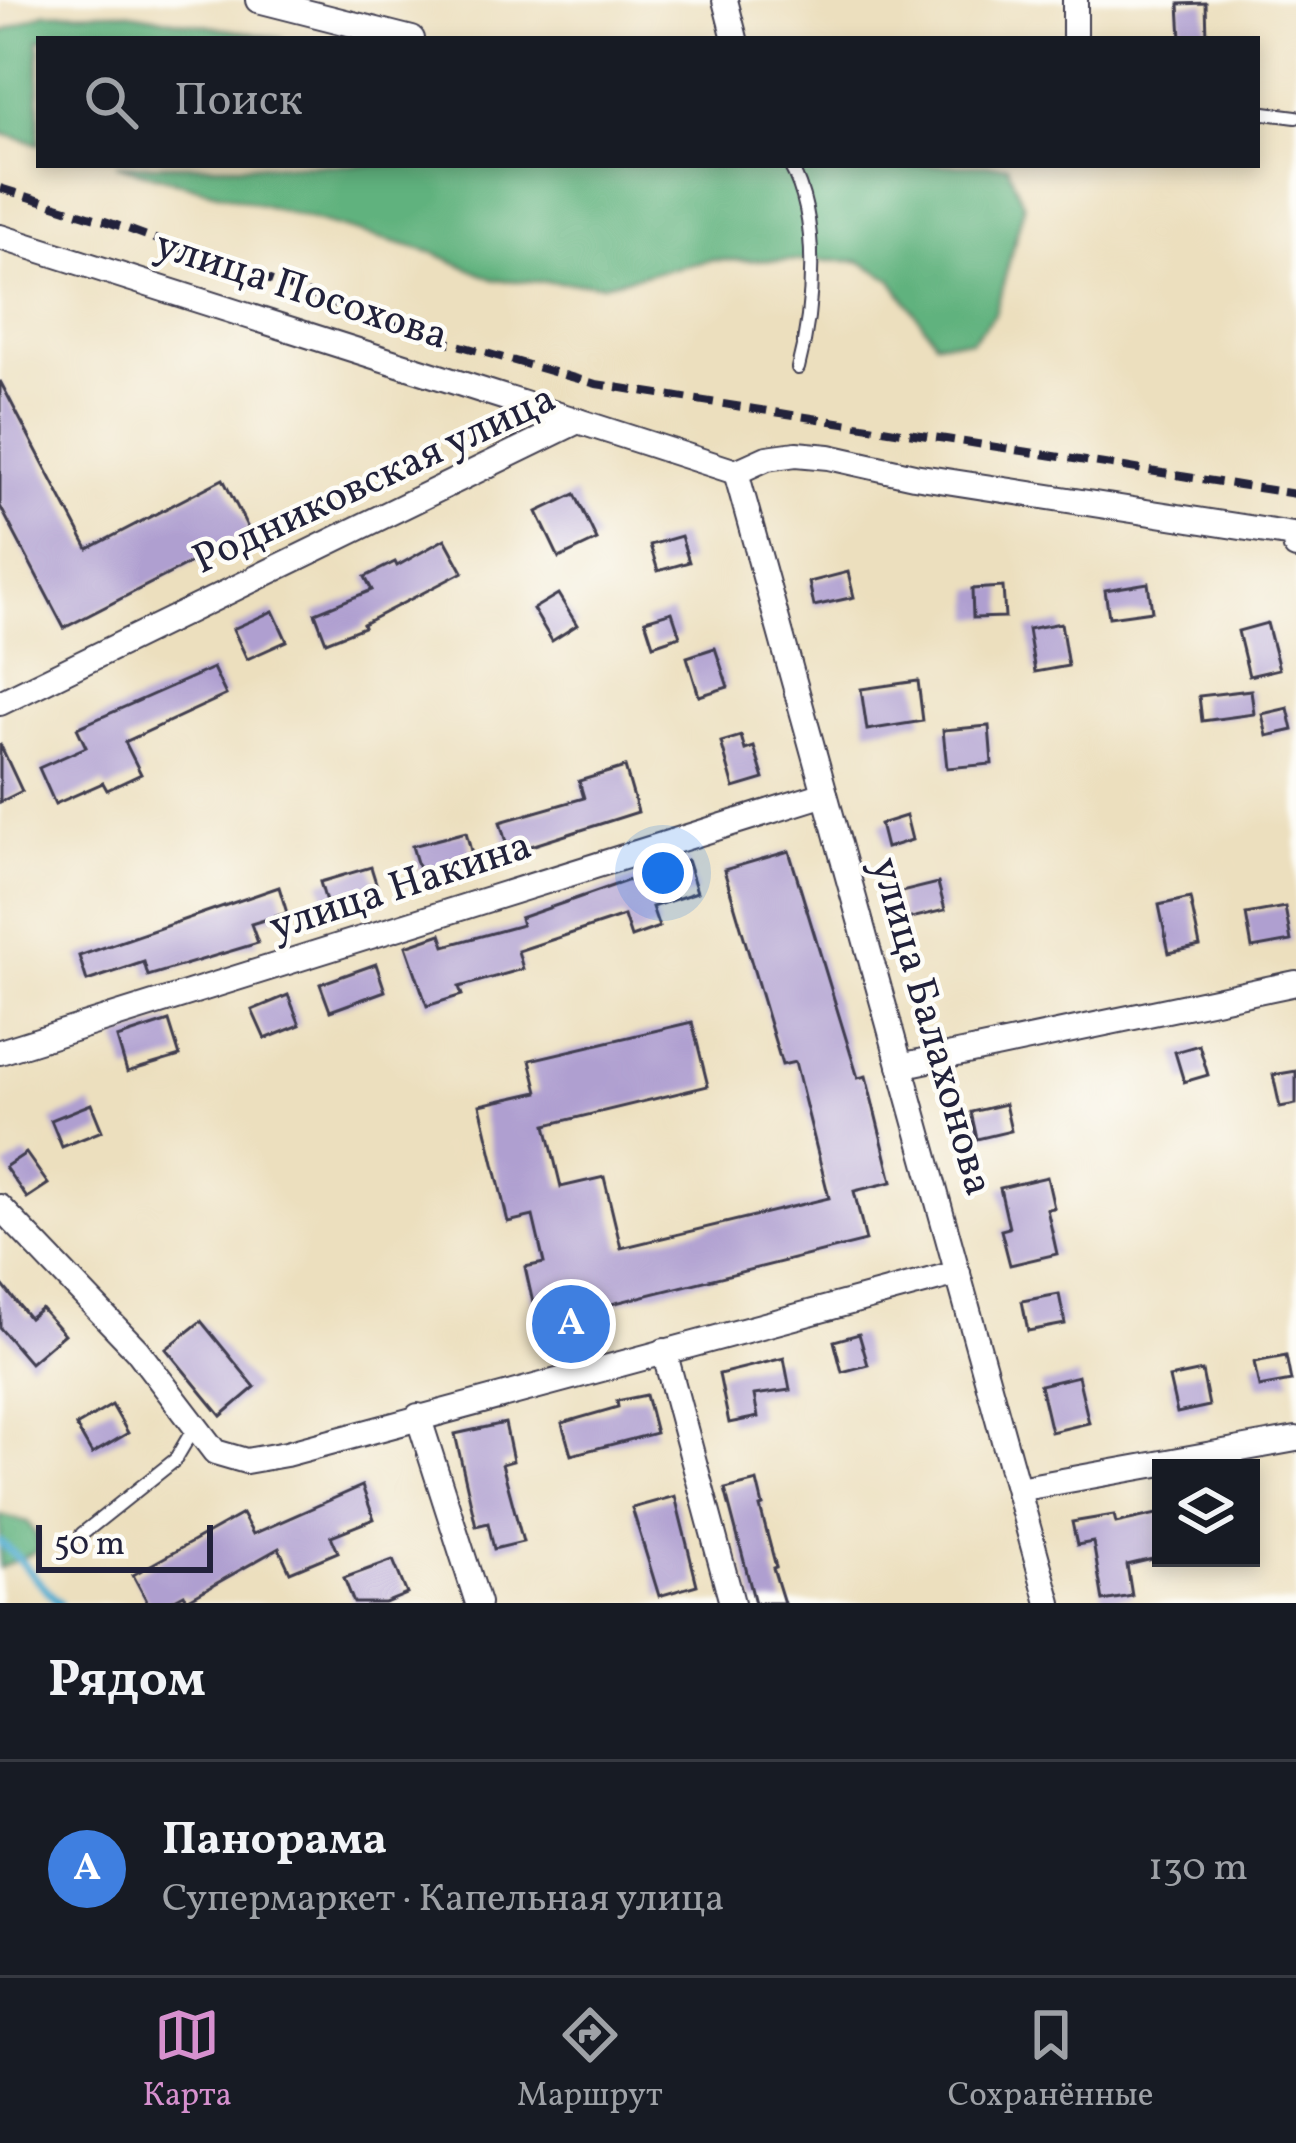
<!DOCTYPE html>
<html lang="ru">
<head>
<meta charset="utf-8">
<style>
  :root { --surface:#171b24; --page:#20242c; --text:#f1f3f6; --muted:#9ea1a6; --line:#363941; --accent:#d690ce }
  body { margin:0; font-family:Vollkorn,serif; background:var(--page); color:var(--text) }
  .controls { position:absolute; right:36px; bottom:36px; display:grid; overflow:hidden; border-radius:0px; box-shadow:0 6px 18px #0003 }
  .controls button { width:108px; height:108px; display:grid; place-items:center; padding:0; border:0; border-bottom:3px solid var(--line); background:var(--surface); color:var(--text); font:60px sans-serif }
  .scale { position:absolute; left:36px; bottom:30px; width:177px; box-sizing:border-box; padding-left:12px; border:6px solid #22223b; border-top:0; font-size:33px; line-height:42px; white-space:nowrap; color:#22223b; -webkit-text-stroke:9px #fdfcf7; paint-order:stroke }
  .you { position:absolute; left:663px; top:873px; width:42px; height:42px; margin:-30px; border:9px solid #fff; border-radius:50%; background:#1a73e8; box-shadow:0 0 0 18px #1a73e833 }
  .badge { display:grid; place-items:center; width:78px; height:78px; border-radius:50%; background:var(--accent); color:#fff; font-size:39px; font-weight:700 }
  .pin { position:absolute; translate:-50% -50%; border:6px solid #fff; box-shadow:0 3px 12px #0006 }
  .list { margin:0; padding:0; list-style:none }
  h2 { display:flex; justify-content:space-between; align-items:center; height:156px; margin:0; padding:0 48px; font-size:51px }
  h2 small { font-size:39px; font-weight:400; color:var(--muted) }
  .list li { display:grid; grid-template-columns:78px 1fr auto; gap:36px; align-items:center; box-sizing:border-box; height:216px; padding:0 48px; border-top:3px solid var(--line) }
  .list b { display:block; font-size:45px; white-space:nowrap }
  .list p { margin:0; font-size:39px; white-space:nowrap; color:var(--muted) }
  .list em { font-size:39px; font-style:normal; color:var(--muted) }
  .icon { flex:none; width:66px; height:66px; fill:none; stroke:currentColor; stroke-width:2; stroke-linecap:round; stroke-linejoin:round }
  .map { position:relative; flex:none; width:1296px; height:1603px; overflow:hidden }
  .search { position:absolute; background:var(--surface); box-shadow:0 6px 18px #0003; left:36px; right:36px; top:36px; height:132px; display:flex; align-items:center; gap:30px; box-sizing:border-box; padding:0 42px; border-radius:0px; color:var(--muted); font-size:45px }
  .sheet { height:372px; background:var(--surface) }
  nav { display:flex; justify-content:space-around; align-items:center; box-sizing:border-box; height:168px; border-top:3px solid var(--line); background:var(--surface); font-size:33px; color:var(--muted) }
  nav a { display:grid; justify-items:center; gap:6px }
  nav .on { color:var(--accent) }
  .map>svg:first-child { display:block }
</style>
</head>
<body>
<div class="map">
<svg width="1296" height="1603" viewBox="0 0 1296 1603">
  <rect width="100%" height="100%" fill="#fdfcf7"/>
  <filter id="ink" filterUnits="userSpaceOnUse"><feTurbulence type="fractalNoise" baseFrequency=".00833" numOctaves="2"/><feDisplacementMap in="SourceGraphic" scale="24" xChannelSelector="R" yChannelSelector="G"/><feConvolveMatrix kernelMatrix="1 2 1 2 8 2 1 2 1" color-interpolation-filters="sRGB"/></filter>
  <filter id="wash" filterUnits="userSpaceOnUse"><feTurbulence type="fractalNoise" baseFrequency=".004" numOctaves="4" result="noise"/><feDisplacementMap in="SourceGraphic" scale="48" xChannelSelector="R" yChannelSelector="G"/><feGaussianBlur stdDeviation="2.7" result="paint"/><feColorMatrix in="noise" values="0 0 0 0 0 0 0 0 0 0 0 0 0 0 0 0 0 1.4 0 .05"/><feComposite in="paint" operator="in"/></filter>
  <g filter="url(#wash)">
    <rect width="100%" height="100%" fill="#ecdfbe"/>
    <g fill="#61b27e" stroke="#426a5c" stroke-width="3">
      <polygon points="125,12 284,39 39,39 39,144 0,133 0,33 44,13"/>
      <polygon points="116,165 1007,165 1024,206 995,314 971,341 935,341 891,279 859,261 711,260 602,284 495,280 431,252"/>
      <polygon points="0,1515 28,1522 37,1537 37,1551 0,1568"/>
    </g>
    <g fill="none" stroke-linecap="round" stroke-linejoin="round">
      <path stroke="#51accf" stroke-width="8" d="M0 1542C23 1560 38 1584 60 1603"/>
    </g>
    <g id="blocks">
      <g fill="#af9fd0">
        <polygon points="1206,3 1207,39 1181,39 1179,4"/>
        <polygon points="0,381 88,549 223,479 250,532 64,628 0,506"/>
        <polygon points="575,494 597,540 559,558 537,512"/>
        <polygon points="681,536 689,562 658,571 650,545"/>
        <polygon points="445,539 463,572 363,624 364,627 326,642 315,613 372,590 365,577 395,562 397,566"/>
        <polygon points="848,572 854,597 814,606 809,582"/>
        <polygon points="1148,583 1152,611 1109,617 1105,590"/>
        <polygon points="1003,587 1005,617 973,618 972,589"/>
        <polygon points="558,594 577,625 552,641 533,609"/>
        <polygon points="273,611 287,641 247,659 233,629"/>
        <polygon points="672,612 680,636 653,645 645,620"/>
        <polygon points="1061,623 1068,666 1035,672 1028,629"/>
        <polygon points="1267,623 1279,669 1249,676 1238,631"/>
        <polygon points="715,648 728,687 699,696 687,657"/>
        <polygon points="213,668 226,695 125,742 141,774 107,790 103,783 55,804 39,768 86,747 77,728"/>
        <polygon points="918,681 923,721 867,730 861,689"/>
        <polygon points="1251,690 1254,714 1202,721 1199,696"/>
        <polygon points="1288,708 1293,730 1267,736 1262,714"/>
        <polygon points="989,726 992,764 947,768 943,730"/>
        <polygon points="741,736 745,750 754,747 764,779 734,788 721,742"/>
        <polygon points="0,744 22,791 0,802"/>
        <polygon points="625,767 638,812 509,853 500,822 584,798 579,781"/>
        <polygon points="906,816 912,840 886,848 880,824"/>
        <polygon points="466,832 474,862 421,876 412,846"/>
        <polygon points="789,851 858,1078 866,1076 892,1182 854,1191 866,1241 599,1307 603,1325 541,1339 525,1267 544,1263 533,1216 508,1222 480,1105 538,1092 530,1060 692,1022 708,1086 546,1125 561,1187 604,1177 621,1248 829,1198 795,1062 782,1065 724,870"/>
        <polygon points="687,860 697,892 652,907 659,927 631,937 624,916 518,951 523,969 459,987 462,995 427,1006 406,946 441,934 445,946 522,925 520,918"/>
        <polygon points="371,867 381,899 330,915 320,882"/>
        <polygon points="938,883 945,910 903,920 897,893"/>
        <polygon points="279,887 287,913 251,924 258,943 148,976 144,962 87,981 79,956"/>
        <polygon points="1190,898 1200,946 1169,953 1159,905"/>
        <polygon points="1285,907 1291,941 1252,948 1246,914"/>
        <polygon points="376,964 385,991 330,1011 320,984"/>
        <polygon points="288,995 300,1025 265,1039 252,1010"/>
        <polygon points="169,1021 180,1056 127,1072 117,1038"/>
        <polygon points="1199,1045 1208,1075 1184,1082 1175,1052"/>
        <polygon points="1296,1071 1296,1104 1280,1107 1273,1075"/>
        <polygon points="91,1104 102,1131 62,1147 51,1120"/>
        <polygon points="1005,1104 1011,1131 977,1139 971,1112"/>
        <polygon points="26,1153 48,1184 27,1198 5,1167"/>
        <polygon points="1047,1177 1054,1208 1047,1209 1057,1254 1010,1265 1001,1230 1009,1228 1000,1188"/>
        <polygon points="0,1282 29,1318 41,1308 64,1334 30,1363 0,1328"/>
        <polygon points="1059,1294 1065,1324 1028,1331 1022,1301"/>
        <polygon points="201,1321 255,1387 221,1416 166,1349"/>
        <polygon points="859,1334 868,1365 842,1372 834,1341"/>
        <polygon points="1286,1356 1291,1381 1259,1387 1254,1362"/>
        <polygon points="784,1358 790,1390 754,1395 758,1417 729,1423 719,1374"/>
        <polygon points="1202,1371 1209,1406 1177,1413 1169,1378"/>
        <polygon points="1078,1376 1089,1423 1051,1432 1040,1385"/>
        <polygon points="646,1395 656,1433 571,1455 562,1423 618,1407 617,1401"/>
        <polygon points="112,1405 128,1433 92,1454 76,1426"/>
        <polygon points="505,1423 513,1461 502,1464 523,1542 494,1549 488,1523 476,1526 455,1434"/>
        <polygon points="757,1481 763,1506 760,1507 776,1567 773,1568 784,1603 755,1603 725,1489"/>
        <polygon points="362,1486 374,1519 331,1536 338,1552 290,1572 279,1548 187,1600 184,1594 167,1603 148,1603 133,1575 242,1514 253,1534"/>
        <polygon points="675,1496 697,1585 659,1596 632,1508"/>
        <polygon points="1161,1513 1161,1557 1127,1565 1132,1596 1103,1601 1093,1542 1077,1545 1072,1522 1114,1515 1116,1523"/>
        <polygon points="393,1560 407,1594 385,1603 354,1603 344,1578"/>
      </g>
    </g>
  </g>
  <g filter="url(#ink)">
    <use href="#blocks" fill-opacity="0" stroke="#403e4f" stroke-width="3"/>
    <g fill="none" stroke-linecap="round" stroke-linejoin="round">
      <defs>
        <g id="service">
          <polyline points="1257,112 1296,117"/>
          <path d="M790 165C821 219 813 311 798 368"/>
          <polyline points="82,1534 175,1460 194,1428"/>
        </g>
        <g id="minor">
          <polyline points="258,0 412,39"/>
          <polyline points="725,0 735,39"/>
          <polyline points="1075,39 1075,0"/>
          <polyline points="0,237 578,421"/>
          <polyline points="736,472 1049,1603"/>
          <polyline points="0,703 578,421 736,472 767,458 796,454 829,457 914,476 1293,535 1296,547"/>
          <polyline points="0,1052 825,794"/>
          <polyline points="900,1066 1296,983"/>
          <polyline points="0,1207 137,1350 215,1452 246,1461 286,1454 958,1273"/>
          <polyline points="664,1351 732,1603"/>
          <polyline points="418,1416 478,1603"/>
          <polyline points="1018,1489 1296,1439"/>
        </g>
      </defs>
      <use href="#service" stroke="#403e4f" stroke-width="16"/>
      <use href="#minor" stroke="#403e4f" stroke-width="28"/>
      <use href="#service" stroke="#fff" stroke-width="12"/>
      <use href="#minor" stroke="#fff" stroke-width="24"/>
      <polyline stroke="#22223b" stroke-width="8" stroke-dasharray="18 9" stroke-linecap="butt" points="0,188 108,222 426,336 596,384 1296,494"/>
    </g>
  </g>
  <g text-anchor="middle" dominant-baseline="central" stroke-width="9" stroke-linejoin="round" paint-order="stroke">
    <g font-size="42" fill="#22223b" stroke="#fdfcf7">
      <text transform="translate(301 292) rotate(18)">улица Посохова</text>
      <text transform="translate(375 481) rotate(-25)">Родниковская улица</text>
      <text transform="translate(401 888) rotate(-18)">улица Накина</text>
      <text transform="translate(930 1027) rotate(74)">улица Балахонова</text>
    </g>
  </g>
</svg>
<div class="controls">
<button><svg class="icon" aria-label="layers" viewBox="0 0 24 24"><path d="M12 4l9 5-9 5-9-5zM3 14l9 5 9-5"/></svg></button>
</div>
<div class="scale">50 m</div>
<div class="you"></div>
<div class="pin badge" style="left:571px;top:1324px;background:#3f7fe0">A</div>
<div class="search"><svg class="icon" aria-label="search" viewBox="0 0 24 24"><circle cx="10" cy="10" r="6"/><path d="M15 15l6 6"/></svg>Поиск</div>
</div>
<section class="sheet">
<h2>Рядом<small></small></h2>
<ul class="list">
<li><span class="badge" style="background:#3f7fe0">A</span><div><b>Панорама</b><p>Супермаркет · Капельная улица</p></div><em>130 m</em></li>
</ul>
</section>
<nav>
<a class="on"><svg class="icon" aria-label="map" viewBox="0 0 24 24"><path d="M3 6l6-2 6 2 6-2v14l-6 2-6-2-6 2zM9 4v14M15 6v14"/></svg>Карта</a>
<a><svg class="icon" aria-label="directions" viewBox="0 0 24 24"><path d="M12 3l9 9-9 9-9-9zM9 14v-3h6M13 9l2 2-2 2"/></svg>Маршрут</a>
<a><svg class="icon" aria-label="saved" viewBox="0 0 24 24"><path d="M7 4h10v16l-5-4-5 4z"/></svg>Сохранённые</a>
</nav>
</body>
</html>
